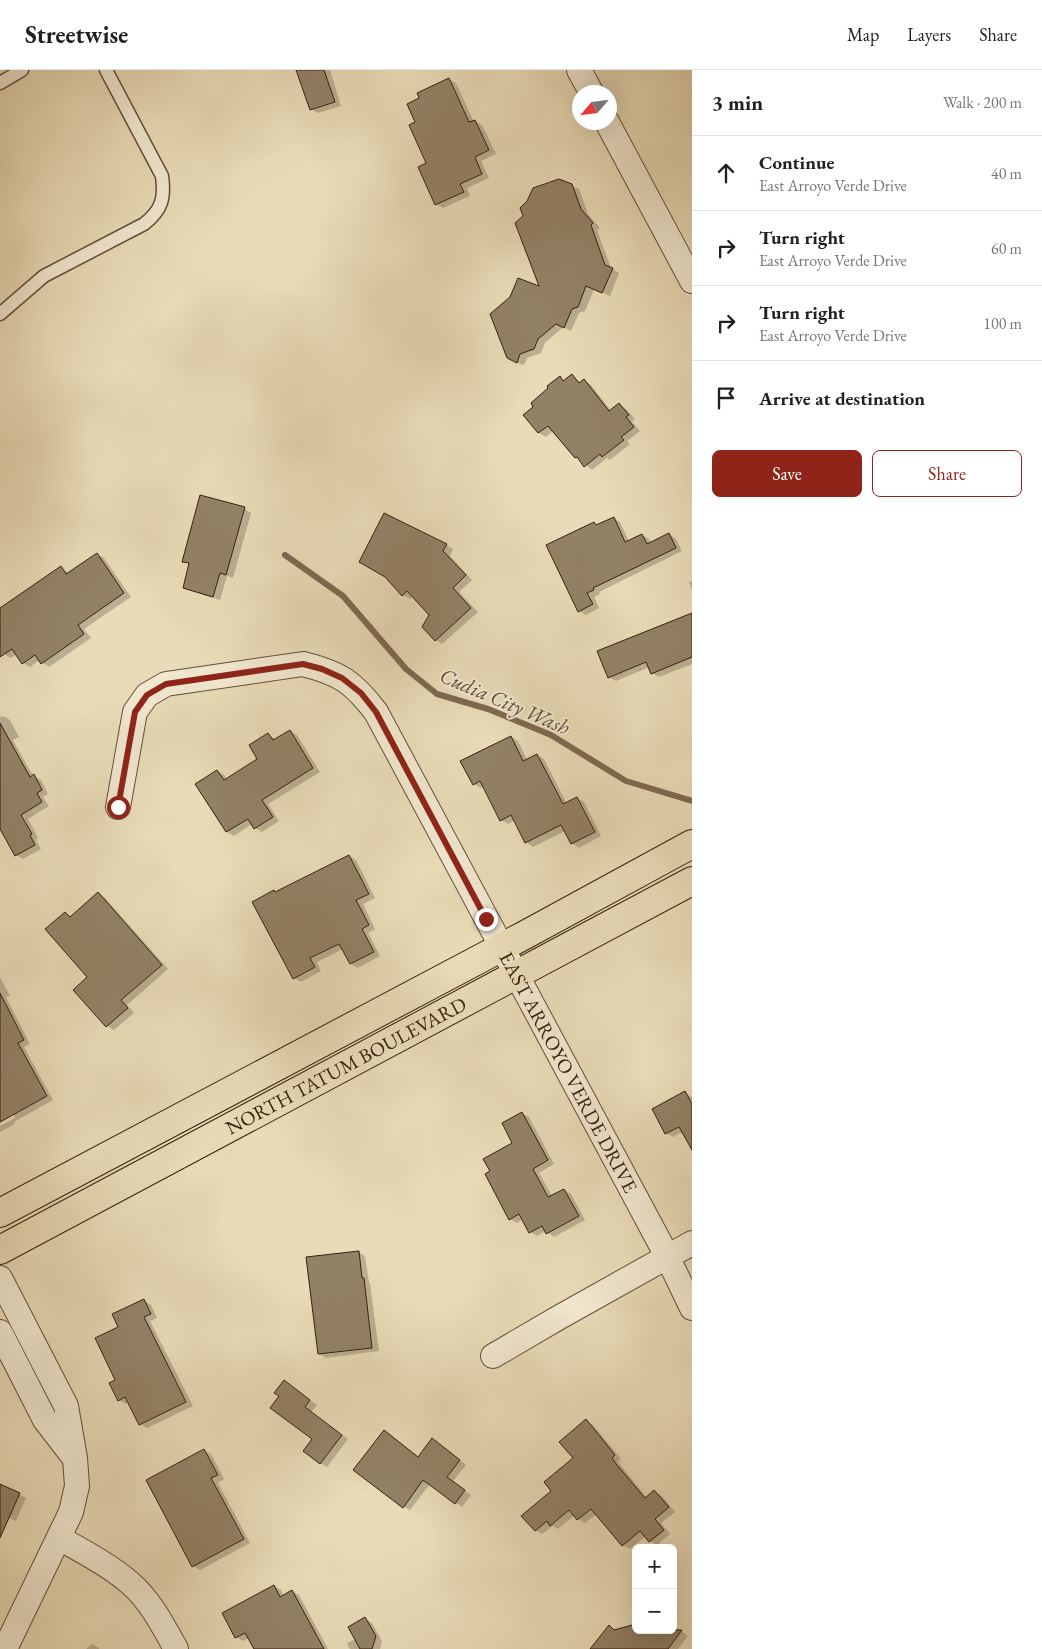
<!DOCTYPE html>
<html lang="en">
<head>
<meta charset="utf-8">
<style>
  :root { --surface:#fff; --page:#f6f6f6; --text:#202124; --muted:#757577; --line:#e0e0e0; --accent:#8f2418 }
  body { margin:0; font-family:"EB Garamond",serif; background:var(--page); color:var(--text) }
  .controls { position:absolute; right:15px; bottom:15px; display:grid; overflow:hidden; border-radius:8px; box-shadow:0 5px 20px #0002 }
  .controls button { width:45px; height:45px; display:grid; place-items:center; padding:0; border:0; border-bottom:1px solid var(--line); background:var(--surface); color:var(--text); font:25px sans-serif }
  .compass { position:absolute; left:572px; top:15px; width:45px; height:45px; border-radius:50%; background:var(--surface); box-shadow:0 5px 20px #0002; rotate:242deg }
  .stop { position:absolute; width:15px; height:15px; margin:-11px; border:4px solid #8f2418; border-radius:50%; background:#fff }
  .stop.end { background:#8f2418; border-color:#fff; box-shadow:0 1px 5px #0008 }
  .list { margin:0; padding:0; list-style:none }
  h2 { display:flex; justify-content:space-between; align-items:center; height:65px; margin:0; padding:0 20px; font-size:21px }
  h2 small { font-size:16px; font-weight:400; color:var(--muted) }
  .list li { display:grid; grid-template-columns:32px 1fr auto; gap:15px; align-items:center; box-sizing:border-box; height:75px; padding:0 20px; border-top:1px solid var(--line) }
  .list b { display:block; font-size:19px; white-space:nowrap }
  .list p { margin:0; font-size:16px; white-space:nowrap; color:var(--muted) }
  .list em { font-size:16px; font-style:normal; color:var(--muted) }
  .actions { display:flex; gap:10px; padding:15px 20px }
  .actions a { flex:1; padding:11px 0; border:1px solid var(--accent); border-radius:8px; text-align:center; font-size:18px; color:var(--accent) }
  .actions .main { background:var(--accent); color:#fff }
  .icon { flex:none; width:28px; height:28px; fill:none; stroke:currentColor; stroke-width:2; stroke-linecap:round; stroke-linejoin:round }
  .map { position:relative; flex:none; width:692px; height:1579px; overflow:hidden }
  header { display:flex; align-items:center; gap:30px; box-sizing:border-box; height:70px; padding:0 25px; background:var(--surface); border-bottom:1px solid var(--line) }
  header strong { font-size:24px }
  nav { display:flex; gap:28px; margin-inline-start:auto; font-size:18px }
  main { display:flex }
  aside { flex:1; background:var(--surface) }
  .map>svg:first-child { display:block }
</style>
</head>
<body>
<header>
<strong>Streetwise</strong>
<nav><a>Map</a><a>Layers</a><a>Share</a></nav>
</header>
<main>
<div class="map">
<svg width="692" height="1579" viewBox="0 0 692 1579">
  <rect width="100%" height="100%" fill="#e9dbb7"/>
  <filter id="stains"><feTurbulence type="fractalNoise" baseFrequency=".004" numOctaves="4"/><feColorMatrix values="0 0 0 0 .2 0 0 0 0 .09 0 0 0 0 .02 0 0 0 .5 -.17"/></filter>
  <radialGradient id="worn" r=".72"><stop offset=".6" stop-color="#630" stop-opacity="0"/><stop offset="1" stop-color="#630" stop-opacity=".3"/></radialGradient>
  <g fill="#0003">
    <polygon points="298,0 330,0 341,36 318,43 311,39"/>
    <polygon points="449,9 456,13 474,52 475,51 482,55 496,84 481,91 489,108 467,118 470,126 443,138 436,134 428,94 417,53"/>
    <polygon points="571,115 579,119 588,144 600,158 597,160 611,198 619,203 610,226 594,219 585,241 579,243 571,261 563,257 545,273 541,283 527,288 524,295 515,292 541,218"/>
    <polygon points="572,306 581,313 584,311 591,315 611,341 619,335 626,339 635,349 632,352 640,361 627,371 630,374 610,390 607,388 592,400 576,387 554,360 546,367 539,363 525,345 535,337 560,308 566,311"/>
    <polygon points="244,439 251,443 233,508 227,506 220,530 191,521 184,517 190,495 184,491"/>
    <polygon points="613,448 620,452 629,471 642,465 649,469 651,473 669,464 676,469 682,481 599,522 600,524 594,527 599,538 586,545 579,541 594,453 598,456"/>
    <polygon points="446,475 453,479 450,486 472,510 459,522 478,542 442,574 436,570 431,545 413,526 410,529 403,525 385,506"/>
    <polygon points="97,484 104,488 131,527 84,559 91,568 49,597 39,590 30,597 23,593 17,584 11,588 4,584 0,578 0,540 61,497 69,504"/>
    <polygon points="692,511 692,520 689,512"/>
    <polygon points="692,545 692,594 659,607 652,603 650,597 616,611 609,607"/>
    <polygon points="3,646 10,650 19,667 13,670 33,706 41,710 48,724 43,727 49,736 28,749 38,768 36,770 41,779 23,789 16,785 0,747 0,647"/>
    <polygon points="290,661 297,665 320,702 268,734 279,751 262,762 255,758 252,754 234,766 227,762 197,714 217,701 224,705 227,709 259,689 268,664 276,670"/>
    <polygon points="511,667 518,671 527,690 537,685 544,689 567,734 577,728 584,732 601,766 579,778 572,773 565,761 533,777 526,772 515,750 508,754 501,750 484,716 481,718 474,714"/>
    <polygon points="349,786 356,790 375,828 363,834 375,859 368,863 380,886 358,898 351,894 343,879 317,892 321,901 301,912 294,908 276,823"/>
    <polygon points="98,824 105,828 168,899 127,935 134,943 114,960 107,956 75,920 89,907 65,843 72,847"/>
    <polygon points="0,907 10,926 6,927 30,974 24,977 53,1030 14,1052 15,1054 0,1062 0,1056 15,1048 13,1045 0,1053"/>
    <polygon points="685,1023 692,1027 692,1078 683,1062 673,1067 666,1063"/>
    <polygon points="522,1043 529,1047 554,1094 539,1103 552,1126 564,1120 571,1124 585,1150 554,1167 546,1161 537,1166 530,1162 523,1149 517,1153 510,1149 492,1102 514,1073"/>
    <polygon points="358,1182 365,1186 369,1212 370,1213 379,1281 326,1288 319,1284"/>
    <polygon points="144,1231 151,1235 157,1248 150,1251 193,1336 147,1358 140,1354 129,1332 126,1334 119,1330 116,1311 120,1257"/>
    <polygon points="291,1316 317,1335 311,1342 348,1369 327,1397 320,1393 314,1369"/>
    <polygon points="586,1351 593,1355 621,1389 618,1392 647,1428 655,1422 662,1426 675,1442 661,1453 670,1464 657,1475 650,1471 646,1466 630,1479 623,1475 597,1444 585,1453 578,1449 575,1445 558,1459 553,1456 542,1464 535,1460 553,1421 574,1389"/>
    <polygon points="391,1366 419,1387 439,1374 466,1395 453,1411 471,1425 462,1437 430,1414 410,1440 403,1436"/>
    <polygon points="204,1380 211,1384 224,1409 218,1413 250,1473 200,1500 193,1496"/>
    <polygon points="0,1415 26,1428 16,1451 0,1444"/>
    <polygon points="274,1516 281,1520 284,1526 292,1521 299,1525 328,1579 255,1579 249,1568 243,1571 236,1567 223,1543"/>
    <polygon points="365,1549 372,1553 382,1571 380,1579 350,1579 347,1573 356,1569"/>
    <polygon points="673,1555 688,1566 678,1579 591,1579 609,1557 615,1560 673,1560"/>
    <polygon points="92,1574 99,1578 99,1579 86,1579"/>
  </g>
  <g fill="none" stroke-linecap="round" stroke-linejoin="round">
    <polyline stroke="#7d6951" stroke-width="6" points="285,485 343,526 406,599 437,624 488,639 551,665 626,711 692,731"/>
  </g>
  <g fill="#938166" stroke="#361f0e">
    <polygon points="296,0 324,0 335,32 310,40"/>
    <polygon points="449,8 469,52 475,50 489,80 475,87 482,104 460,114 464,122 435,135 418,97 426,93 409,55 415,52 407,34 419,28 417,23"/>
    <polygon points="559,109 572,114 581,139 593,153 591,155 605,195 613,198 602,223 586,216 578,237 572,239 564,258 556,254 538,269 534,279 520,284 517,293 507,288 490,244 510,227 518,208 539,216 515,153 523,146 520,138 527,131 533,118"/>
    <polygon points="572,304 579,313 584,309 609,341 619,333 629,345 626,347 634,357 621,367 624,370 602,387 600,384 584,397 577,387 575,388 548,356 538,363 523,345 533,337 531,333 548,318 547,316 560,306 563,311"/>
    <polygon points="200,425 245,437 226,505 220,503 213,527 183,518 189,493 182,492"/>
    <polygon points="384,443 447,474 443,481 466,505 453,518 471,538 435,571 422,557 429,545 407,521 402,526 385,507 359,492"/>
    <polygon points="614,447 625,472 642,464 647,474 669,463 676,478 593,518 594,520 587,523 593,534 578,542 546,475 594,452 596,455"/>
    <polygon points="97,483 124,523 78,555 84,564 41,594 35,585 22,594 12,579 0,587 0,538 61,496 66,504"/>
    <polygon points="692,543 692,587 651,604 646,592 608,608 597,581"/>
    <polygon points="0,653 30,707 34,704 42,720 37,723 42,732 21,745 32,764 30,765 35,775 15,786 0,759"/>
    <polygon points="290,660 313,698 262,730 273,747 254,759 248,749 226,762 195,714 217,700 224,710 257,689 249,675 268,663 273,670"/>
    <polygon points="511,666 523,691 537,684 563,734 577,727 595,762 571,774 561,755 525,773 511,745 500,751 480,711 473,715 460,691"/>
    <polygon points="349,785 369,824 356,830 369,855 362,859 374,882 350,894 339,874 310,888 315,897 293,909 252,832 274,820 275,822"/>
    <polygon points="98,822 162,895 121,930 128,938 106,957 73,920 87,907 45,859 65,842 70,847"/>
    <polygon points="0,923 24,970 18,973 47,1026 0,1052"/>
    <polygon points="685,1021 692,1034 692,1080 679,1057 665,1064 652,1039"/>
    <polygon points="522,1042 548,1090 533,1099 548,1127 564,1119 579,1146 546,1164 542,1156 529,1163 519,1144 509,1150 485,1104 490,1101 483,1089 512,1073 502,1053"/>
    <polygon points="359,1181 362,1208 364,1208 372,1278 318,1284 306,1187"/>
    <polygon points="144,1229 151,1244 144,1247 186,1332 139,1355 125,1327 118,1331 109,1313 115,1310 95,1268 118,1257 112,1244"/>
    <polygon points="284,1310 310,1330 305,1337 342,1365 320,1394 303,1381 312,1369 270,1338 279,1326 274,1323"/>
    <polygon points="586,1349 615,1385 612,1388 617,1395 645,1428 654,1420 669,1437 655,1449 664,1460 649,1472 640,1461 622,1476 591,1439 577,1450 569,1440 550,1456 547,1451 535,1461 521,1446 551,1421 544,1412 573,1388 559,1372"/>
    <polygon points="384,1360 418,1387 432,1368 460,1390 447,1407 465,1420 455,1434 423,1410 403,1438 353,1400"/>
    <polygon points="204,1379 218,1405 211,1408 244,1469 192,1497 146,1410"/>
    <polygon points="0,1414 20,1423 0,1468"/>
    <polygon points="274,1515 280,1527 292,1520 324,1579 254,1579 245,1563 235,1568 222,1543"/>
    <polygon points="365,1547 376,1566 372,1579 360,1579 348,1557"/>
    <polygon points="636,1554 636,1560 682,1560 668,1579 590,1579 609,1555 614,1560"/>
  </g>
  <g fill="none" stroke-linecap="round" stroke-linejoin="round">
    <defs>
      <g id="service">
        <polyline points="0,13 22,0"/>
        <path d="M0 244 44 206 144 154C162 140 165 128 162 106L106 0"/>
      </g>
      <g id="minor">
        <polyline points="579,0 591,22"/>
        <polyline points="607,52 692,211"/>
        <path id="s1" d="M118 737 135 642 147 625 166 614 303 594C340 603 353 612 376 642L667 1186 692 1238"/>
        <polyline points="0,1208 66,1336 75,1388 77,1416 71,1442 5,1579"/>
        <polyline points="0,1262 45,1350 72,1385"/>
        <polyline points="493,1286 558,1248 692,1173"/>
        <path d="M59 1468C84 1482 109 1495 130 1513 150 1530 164 1557 176 1579"/>
      </g>
      <g id="primary">
        <polyline points="0,1143 523,866 692,774"/>
        <path id="s2" d="M0 1180 692 811"/>
      </g>
    </defs>
    <use href="#service" stroke="#634e38" stroke-width="15"/>
    <use href="#minor" stroke="#634e38" stroke-width="26"/>
    <use href="#primary" stroke="#361f0e" stroke-width="30"/>
    <use href="#service" stroke="#f1e8d0" stroke-width="12"/>
    <use href="#minor" stroke="#f1e8d0" stroke-width="24"/>
    <use href="#primary" stroke="#e9dbb7" stroke-width="28"/>
  </g>
  <g fill="none" stroke-linecap="round" stroke-linejoin="round">
    <polyline stroke="#8f2418" stroke-width="6" points="118,737 135,642 147,625 166,614 303,594 322,599 342,608 361,623 376,642 486,849"/>
  </g>
  <g text-anchor="middle" dominant-baseline="central" stroke-width="4" stroke-linejoin="round" paint-order="stroke">
    <g font-size="20" fill="#361f0e" stroke="#f1e8d0">
      <text stroke="none"><textPath href="#s2" startOffset="392">NORTH TATUM BOULEVARD</textPath></text>
      <text stroke="none"><textPath href="#s1" startOffset="776">EAST ARROYO VERDE DRIVE</textPath></text>
    </g>
    <g font-size="21" font-style="italic" fill="#5f4a35" stroke="#f1e8d0">
      <text transform="translate(505 631) rotate(23)">Cudia City Wash</text>
    </g>
  </g>
  <rect width="100%" height="100%" filter="url(#stains)"/>
  <rect width="100%" height="100%" fill="url(#worn)"/>
</svg>
<div class="controls">
<button>+</button>
<button>−</button>
</div>
<svg class="compass" viewBox="-18 -18 36 36"><path d="M0-13l5 13h-10z" fill="#e53935"/><path d="M0 13l5-13h-10z" fill="#757577"/></svg>
<div class="stop" style="left:118px;top:737px"></div>
<div class="stop end" style="left:486px;top:849px"></div>
</div>
<aside>
<h2>3 min<small>Walk · 200 m</small></h2>
<ul class="list">
<li><svg class="icon" aria-label="ahead" viewBox="0 0 24 24"><path d="M12 20V5M6 11l6-6 6 6"/></svg><div><b>Continue</b><p>East Arroyo Verde Drive</p></div><em>40 m</em></li>
<li><svg class="icon" aria-label="right" viewBox="0 0 24 24"><path d="M7 20v-9h11M14 6l5 5-5 5"/></svg><div><b>Turn right</b><p>East Arroyo Verde Drive</p></div><em>60 m</em></li>
<li><svg class="icon" aria-label="right" viewBox="0 0 24 24"><path d="M7 20v-9h11M14 6l5 5-5 5"/></svg><div><b>Turn right</b><p>East Arroyo Verde Drive</p></div><em>100 m</em></li>
<li><svg class="icon" aria-label="arrive" viewBox="0 0 24 24"><path d="M6 21V4h12l-3 4 3 4H6"/></svg><div><b>Arrive at destination</b></div></li>
</ul>
<div class="actions"><a class="main">Save</a><a>Share</a></div>
</aside>
</main>
</body>
</html>
